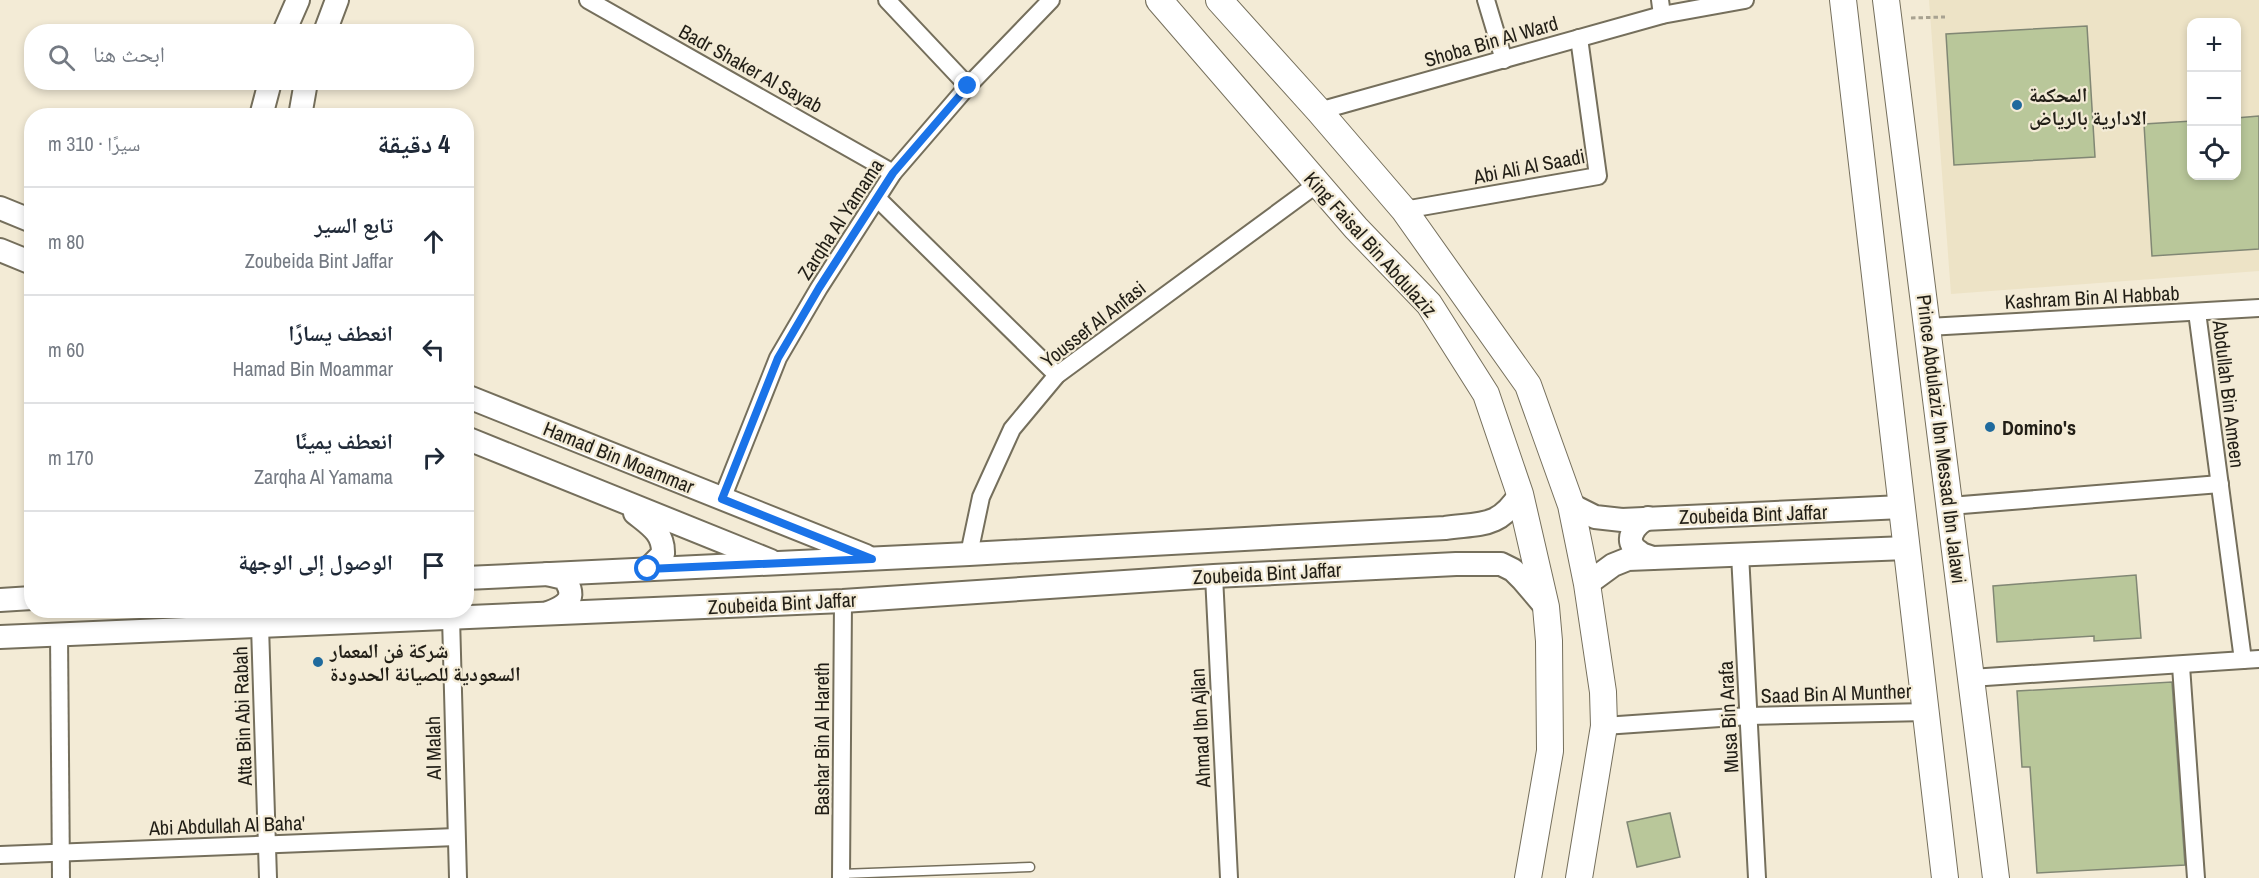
<!DOCTYPE html>
<html lang="ar">
<head>
<meta charset="utf-8">
<style>
  :root { --surface:#fff; --page:#f6f6f7; --text:#1f2937; --muted:#747a83; --line:#e0e1e3 }
  body { margin:0; font-family:"Archivo Narrow","Noto Naskh Arabic",sans-serif; background:var(--page); color:var(--text); direction:rtl }
  .controls { position:absolute; right:18px; top:18px; display:grid; overflow:hidden; border-radius:12px; box-shadow:0 3px 9px #0003 }
  .controls button { width:54px; height:54px; display:grid; place-items:center; padding:0; border:0; border-bottom:2px solid var(--line); background:var(--surface); color:var(--text); font:30px sans-serif }
  .stop { position:absolute; width:18px; height:18px; margin:-14px; border:4px solid #1a73e8; border-radius:50%; background:#fff }
  .stop.end { background:#1a73e8; border-color:#fff; box-shadow:0 2px 6px #0008 }
  .list { margin:0; padding:0; list-style:none }
  h2 { display:flex; justify-content:space-between; align-items:center; height:78px; margin:0; padding:0 24px; font-size:26px }
  h2 small { font-size:20px; font-weight:400; color:var(--muted) }
  .list li { display:grid; grid-template-columns:39px 1fr auto; gap:18px; align-items:center; box-sizing:border-box; height:108px; padding:0 24px; border-top:2px solid var(--line) }
  .list b { display:block; font-size:22px; white-space:nowrap }
  .list p { margin:0; font-size:20px; white-space:nowrap; color:var(--muted) }
  .list em { font-size:20px; font-style:normal; color:var(--muted) }
  .icon { flex:none; width:33px; height:33px; fill:none; stroke:currentColor; stroke-width:2; stroke-linecap:round; stroke-linejoin:round }
  .map { position:relative; flex:none; width:2259px; height:878px; overflow:hidden; direction:ltr }
  .search { position:absolute; background:var(--surface); box-shadow:0 3px 9px #0003; left:24px; top:24px; width:450px; height:66px; display:flex; align-items:center; gap:15px; box-sizing:border-box; padding:0 21px; border-radius:24px; color:var(--muted); font-size:22px }
  .panel { position:absolute; background:var(--surface); box-shadow:0 3px 9px #0003; left:24px; top:108px; width:450px; height:510px; border-radius:24px; direction:rtl }
  .map>svg:first-child { display:block }
</style>
</head>
<body>
<div class="map">
<svg width="2259" height="878" viewBox="0 0 2259 878">
  <rect width="100%" height="100%" fill="#f3ebd6"/>
  <path fill="#ede3c6" fill-rule="evenodd" d="M1929 0H2259V271L1951 294ZM2192 22H2236V176H2192Z"/>
  <g fill="#b9c79a" stroke="#818774" stroke-width="1.5">
    <polygon points="2087,26 2095,157 1954,165 1946,34"/>
    <polygon points="2259,116 2259,249 2152,256 2144,124 2192,121 2192,176 2236,176 2236,118"/>
    <polygon points="2136,575 2141,638 2094,641 2094,636 1997,642 1993,586"/>
    <polygon points="2172,682 2185,865 2037,873 2030,767 2022,767 2017,691"/>
    <polygon points="1670,813 1680,857 1637,867 1627,822"/>
  </g>
  <g fill="none" stroke-linecap="round" stroke-linejoin="round">
    <defs>
      <polyline id="lane" points="841,874 1030,867"/>
      <g id="street">
        <polyline points="588,0 893,173"/>
        <polyline points="887,0 968,86"/>
        <polyline points="1486,0 1504,60"/>
        <polyline points="1660,0 1662,15"/>
        <polyline points="1319,111 1662,15 1745,0"/>
        <polyline points="877,198 1057,375"/>
        <polyline points="1404,210 1598,176 1579,38"/>
        <polyline points="2197,312 2243,660"/>
        <polyline points="1928,327 2259,308"/>
        <polyline points="722,499 778,358 819,288 893,173 968,86 1051,0"/>
        <polyline points="1950,506 2220,484"/>
        <polyline points="969,554 981,497 1012,429 1057,375 1317,184"/>
        <polyline points="1740,554 1757,878"/>
        <polyline points="1214,576 1229,878"/>
        <polyline points="451,617 458,878"/>
        <polyline points="260,626 268,878"/>
        <polyline points="59,634 61,878"/>
        <polyline points="2181,666 2196,878"/>
        <polyline points="1971,678 2259,659"/>
        <polyline points="1604,726 1749,716 1927,712"/>
        <polyline points="0,855 456,837"/>
        <polyline points="841,878 843,601"/>
      </g>
      <g id="secondary">
        <polyline points="284,32 298,0"/>
        <polyline points="325,32 337,0"/>
        <polyline points="261,116 270,82"/>
        <polyline points="300,116 306,82"/>
        <polyline points="0,208 32,221"/>
        <polyline points="0,250 32,263"/>
        <polyline points="466,396 866,556"/>
        <polyline points="466,438 771,561"/>
        <polyline points="1571,505 1595,517 1622,520 1902,507"/>
        <path d="M635 513C650 525 664 533 663 554L648 569"/>
        <path d="M1648 518C1635 524 1622 541 1639 552 1642 555 1648 556 1652 558"/>
        <path d="M547 574 564 578C578 598 567 606 548 613"/>
        <path d="M466 578 969 554 1445 528C1482 523 1499 528 1520 494"/>
        <polyline points="1587,584 1613,565 1628,559 1907,548"/>
        <polyline points="0,600 32,598"/>
        <polyline points="0,637 843,601 1214,576 1456,564 1501,564 1513,570 1523,580 1546,607"/>
      </g>
      <g id="primary">
        <polyline points="1159,0 1356,228 1429,304 1486,394 1520,494 1546,607 1549,641 1550,751 1528,878"/>
        <polyline points="1219,0 1319,111 1404,210 1528,385 1571,505 1587,584 1603,692 1604,726 1579,878"/>
        <polyline points="1843,0 1945,878"/>
        <polyline points="1886,0 1996,878"/>
      </g>
    </defs>
    <use href="#lane" stroke="#756f5c" stroke-width="11"/>
    <use href="#street" stroke="#756f5c" stroke-width="20"/>
    <use href="#secondary" stroke="#756f5c" stroke-width="26"/>
    <use href="#primary" stroke="#756f5c" stroke-width="28"/>
    <polyline stroke="#a8a291" stroke-width="3" stroke-dasharray="4.5 3" stroke-linecap="butt" points="1911,18 1945,17"/>
    <use href="#lane" stroke="#fff" stroke-width="8"/>
    <use href="#street" stroke="#fff" stroke-width="16"/>
    <use href="#secondary" stroke="#fff" stroke-width="22"/>
    <use href="#primary" stroke="#fff" stroke-width="26"/>
  </g>
  <g fill="none" stroke-linecap="round" stroke-linejoin="round">
    <polyline stroke="#1a73e8" stroke-width="8" points="648,569 872,559 722,499 778,358 819,288 893,173 968,86"/>
  </g>
  <g fill="#1f6a9d" stroke="#f3ebd6" stroke-width="2">
    <circle cx="2017" cy="105" r="6"/>
    <circle cx="1990" cy="427" r="6"/>
    <circle cx="318" cy="662" r="6"/>
  </g>
  <g text-anchor="middle" dominant-baseline="central" stroke-width="4.5" stroke-linejoin="round" paint-order="stroke">
    <g font-size="20" fill="#211e16" stroke="#f3ebd6">
      <text transform="translate(1491 41) rotate(-16)">Shoba Bin Al Ward</text>
      <text transform="translate(751 68) rotate(29)">Badr Shaker Al Sayab</text>
      <text transform="translate(1529 166) rotate(-11)">Abi Ali Al Saadi</text>
      <text transform="translate(840 219) rotate(-57)">Zarqha Al Yamama</text>
      <text transform="translate(1371 244) rotate(48)">King Faisal Bin Abdulaziz</text>
      <text transform="translate(2092 297) rotate(-3)">Kashram Bin Al Habbab</text>
      <text transform="translate(1093 324) rotate(-38)">Youssef Al Anfasi</text>
      <text transform="translate(2229 394) rotate(83)">Abdullah Bin Ameen</text>
      <text transform="translate(1942 439) rotate(83)">Prince Abdulaziz Ibn Messad Ibn Jalawi</text>
      <text transform="translate(619 457) rotate(22)">Hamad Bin Moammar</text>
      <text transform="translate(1753 514) rotate(-2)">Zoubeida Bint Jaffar</text>
      <text transform="translate(1267 573) rotate(-3)">Zoubeida Bint Jaffar</text>
      <text transform="translate(782 603) rotate(-3)">Zoubeida Bint Jaffar</text>
      <text transform="translate(1836 693) rotate(-2)">Saad Bin Al Munther</text>
      <text transform="translate(242 716) rotate(-92)">Atta Bin Abi Rabah</text>
      <text transform="translate(1728 717) rotate(-93)">Musa Bin Arafa</text>
      <text transform="translate(1200 728) rotate(-93)">Ahmad Ibn Ajlan</text>
      <text transform="translate(821 739) rotate(-90)">Bashar Bin Al Hareth</text>
      <text transform="translate(433 748) rotate(-91)">Al Malah</text>
      <text transform="translate(227 825) rotate(-2)">Abi Abdullah Al Baha'</text>
    </g>
    <g font-size="20" font-weight="bold" fill="#211e16" stroke="#f3ebd6" text-anchor="start">
      <text x="2029" y="94">المحكمة<tspan x="2029" dy="23">الادارية بالرياض</tspan></text>
      <text x="2002" y="427">Domino's</text>
      <text x="330" y="650">شركة فن المعمار<tspan x="330" dy="23">السعودية للصيانة الحدودة</tspan></text>
    </g>
  </g>
</svg>
<div class="controls">
<button>+</button>
<button>−</button>
<button><svg class="icon" aria-label="locate" viewBox="0 0 24 24"><circle cx="12" cy="12" r="6"/><path d="M12 2v4M12 18v4M2 12h4M18 12h4"/></svg></button>
</div>
<div class="stop" style="left:648px;top:569px"></div>
<div class="stop end" style="left:968px;top:86px"></div>
<div class="search"><svg class="icon" aria-label="search" viewBox="0 0 24 24"><circle cx="10" cy="10" r="6"/><path d="M15 15l6 6"/></svg>ابحث هنا</div>
<section class="panel">
<h2>4 دقيقة<small>سيرًا · 310 m</small></h2>
<ul class="list">
<li><svg class="icon" aria-label="ahead" viewBox="0 0 24 24"><path d="M12 20V5M6 11l6-6 6 6"/></svg><div><b>تابع السير</b><p>Zoubeida Bint Jaffar</p></div><em>80 m</em></li>
<li><svg class="icon" aria-label="left" viewBox="0 0 24 24"><path d="M17 20v-9H6M10 6l-5 5 5 5"/></svg><div><b>انعطف يسارًا</b><p>Hamad Bin Moammar</p></div><em>60 m</em></li>
<li><svg class="icon" aria-label="right" viewBox="0 0 24 24"><path d="M7 20v-9h11M14 6l5 5-5 5"/></svg><div><b>انعطف يمينًا</b><p>Zarqha Al Yamama</p></div><em>170 m</em></li>
<li><svg class="icon" aria-label="arrive" viewBox="0 0 24 24"><path d="M6 21V4h12l-3 4 3 4H6"/></svg><div><b>الوصول إلى الوجهة</b></div></li>
</ul>
</section>
</div>
</body>
</html>
